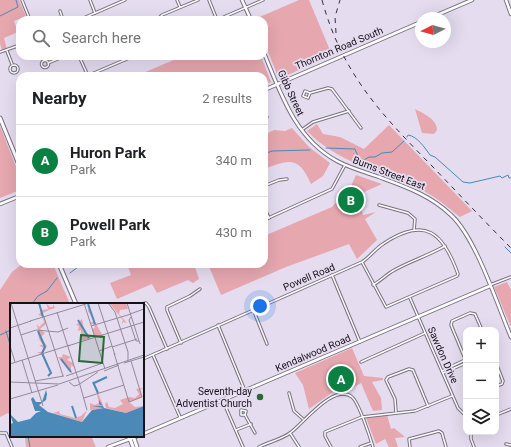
<!DOCTYPE html>
<html lang="en">
<head>
<meta charset="utf-8">
<style>
  :root { --surface:#fff; --page:#f6f6f6; --text:#202124; --muted:#757577; --line:#e0e0e0; --accent:#0b8043 }
  body { margin:0; font-family:Roboto,sans-serif; background:var(--page); color:var(--text) }
  .controls { position:absolute; right:12px; bottom:12px; display:grid; overflow:hidden; border-radius:8px; box-shadow:0 4px 16px #0002 }
  .controls button { width:36px; height:36px; display:grid; place-items:center; padding:0; border:0; border-bottom:1px solid var(--line); background:var(--surface); color:var(--text); font:20px sans-serif }
  .compass { position:absolute; left:415px; top:12px; width:36px; height:36px; border-radius:50%; background:var(--surface); box-shadow:0 4px 16px #0002; rotate:265deg }
  .you { position:absolute; left:260px; top:306px; width:14px; height:14px; margin:-10px; border:3px solid #fff; border-radius:50%; background:#1a73e8; box-shadow:0 0 0 6px #1a73e833 }
  .badge { display:grid; place-items:center; width:26px; height:26px; border-radius:50%; background:var(--accent); color:#fff; font-size:13px; font-weight:700 }
  .pin { position:absolute; translate:-50% -50%; border:2px solid #fff; box-shadow:0 1px 4px #0006 }
  .list { margin:0; padding:0; list-style:none }
  h2 { display:flex; justify-content:space-between; align-items:center; height:52px; margin:0; padding:0 16px; font-size:17px }
  h2 small { font-size:13px; font-weight:400; color:var(--muted) }
  .list li { display:grid; grid-template-columns:26px 1fr auto; gap:12px; align-items:center; box-sizing:border-box; height:72px; padding:0 16px; border-top:1px solid var(--line) }
  .list b { display:block; font-size:15px; white-space:nowrap }
  .list p { margin:0; font-size:13px; white-space:nowrap; color:var(--muted) }
  .list em { font-size:13px; font-style:normal; color:var(--muted) }
  .icon { flex:none; width:22px; height:22px; fill:none; stroke:currentColor; stroke-width:2; stroke-linecap:round; stroke-linejoin:round }
  .map { position:relative; flex:none; width:511px; height:447px; overflow:hidden }
  .search { position:absolute; background:var(--surface); box-shadow:0 4px 16px #0002; left:16px; top:16px; width:252px; height:44px; display:flex; align-items:center; gap:10px; box-sizing:border-box; padding:0 14px; border-radius:12px; color:var(--muted); font-size:15px }
  .panel { position:absolute; background:var(--surface); box-shadow:0 4px 16px #0002; left:16px; top:72px; width:252px; height:196px; border-radius:12px }
  .map>svg:first-child { display:block }
</style>
</head>
<body>
<div class="map">
<svg width="511" height="447" viewBox="0 0 511 447">
  <rect width="100%" height="100%" fill="#e5dcf0"/>
  <g fill="#e6a7af">
    <polygon points="0,0 19,0 26,16 14,21 18,32 4,38 7,49 2,50 0,44"/>
    <polygon points="299,0 309,0 332,55 279,79 264,42 264,20 255,19"/>
    <polygon points="183,56 261,56 271,82 264,85 264,76 136,76"/>
    <path d="M415 109C424 114 437 119 437 130L434 134 422 133Z"/>
    <path d="M317 124 323 134 340 137 364 149 389 125 472 211 460 217C446 206 434 195 417 188 379 171 337 162 307 131Z"/>
    <polygon points="0,126 20,177 20,190 0,198"/>
    <path d="M292 128 309 147 330 163 323 176 311 184C299 156 290 159 264 169V135L274 130 285 131Z"/>
    <polygon points="356,175 382,184 364,192 361,208 363,215 376,212 365,219 377,240 357,259 349,244 286,267 221,295 208,264 264,264 264,236 332,207 351,186"/>
    <polygon points="22,264 53,264 70,304 11,304 11,416 8,413 0,417 0,290 12,272"/>
    <polygon points="136,264 203,264 195,267 199,279 193,283 188,280 157,293 152,284 117,299 110,283 131,275 128,267"/>
    <polygon points="507,282 511,290 511,327 494,287"/>
    <polygon points="352,348 364,376 383,378 383,380 372,382 381,398 382,410 373,411 361,383 349,390 333,392 309,409 303,385 295,373"/>
    <polygon points="387,415 391,429 394,428 405,437 395,438 398,447 389,447 385,439 376,444 366,418"/>
    <polygon points="25,436 91,436 96,447 26,447"/>
  </g>
  <g fill="none" stroke-linecap="round" stroke-linejoin="round">
    <g stroke="#4b89b8" stroke-width="1">
      <polyline points="0,16 18,7 16,0"/>
      <path d="M407 137 408 135C417 136 425 148 430 155L435 157 463 182 470 183 500 176 502 178 508 175 509 178H511"/>
      <polyline points="326,148 355,149 359,159 364,160 369,157 375,157 382,153 392,152 404,141"/>
      <polyline points="264,154 272,151 310,150"/>
      <polyline points="505,247 511,253"/>
      <polyline points="70,273 82,264"/>
      <polyline points="32,304 38,296 47,291 57,278"/>
      <polyline points="6,331 11,348"/>
      <polyline points="0,335 11,330"/>
      <polyline points="28,436 30,447"/>
    </g>
    <defs>
      <g id="street">
        <polyline points="22,0 30,20"/>
        <polyline points="90,0 95,13"/>
        <polyline points="177,0 180,7"/>
        <polyline points="209,0 217,20"/>
        <polyline points="60,11 63,20"/>
        <polyline points="79,20 125,0"/>
        <polyline points="157,20 162,15 198,0"/>
        <polyline points="217,20 263,0"/>
        <polyline points="7,51 12,64"/>
        <polyline points="0,52 20,45"/>
        <polyline points="79,56 88,76"/>
        <circle cx="45" cy="64" r="3.5"/>
        <polyline points="48,63 65,56"/>
        <circle cx="14" cy="69" r="4"/>
        <polyline points="87,76 134,56"/>
        <polyline points="310,93 308,98 303,96 305,91 310,93 328,88 332,89 361,128"/>
        <polyline points="264,117 267,117"/>
        <polyline points="303,129 313,122 349,111"/>
        <polyline points="264,186 279,180 287,179"/>
        <polyline points="379,205 408,213 415,219 414,230"/>
        <polyline points="264,207 269,218"/>
        <polyline points="264,220 332,189 345,165"/>
        <polyline points="117,264 122,266 126,264"/>
        <polyline points="332,275 360,342"/>
        <path d="M373 285C380 281 385 276 391 272 407 262 428 256 445 246"/>
        <polyline points="490,285 511,277"/>
        <polyline points="410,298 458,408 466,416"/>
        <polyline points="142,304 146,303 149,307 167,349"/>
        <polyline points="253,309 267,344"/>
        <polyline points="218,325 245,391"/>
        <polyline points="181,343 167,310 167,307 190,296 200,289"/>
        <polyline points="153,355 180,417"/>
        <path d="M143 359 362 262C370 257 375 249 383 244 425 216 443 232 458 274L457 276 386 307 362 262"/>
        <polyline points="466,361 451,325 452,321 470,313 475,314 482,330"/>
        <polyline points="361,362 425,333"/>
        <polyline points="496,363 503,381 502,384 496,386"/>
        <polyline points="442,371 465,360"/>
        <polyline points="443,373 466,363"/>
        <polyline points="289,393 294,411 303,419"/>
        <polyline points="223,401 243,447"/>
        <polyline points="396,412 395,399 386,380 388,377 409,369 413,370 428,406"/>
        <polyline points="245,415 241,415 241,410 246,411 245,415 255,433"/>
        <polyline points="496,415 511,409"/>
        <polyline points="236,430 251,424"/>
        <polyline points="471,432 471,439 474,447"/>
        <polyline points="0,433 6,433 12,447"/>
        <polyline points="290,433 299,447"/>
        <polyline points="506,444 511,445"/>
        <path d="M259 447C269 442 282 439 290 433 302 425 334 382 352 397 359 403 370 437 373 447"/>
        <polyline points="331,447 325,436 325,432 362,417 415,411 452,396"/>
        <polyline points="360,447 371,443"/>
        <polyline points="410,447 409,439 439,431 442,433 446,447"/>
      </g>
      <g id="secondary">
        <polyline points="242,0 251,20"/>
        <polyline points="506,0 511,14"/>
        <polyline points="430,18 472,0"/>
        <path d="M264 53C281 94 295 138 337 161 350 168 365 172 379 177 406 187 430 195 451 215 476 238 497 304 511 337"/>
        <polyline points="264,90 421,22"/>
        <polyline points="0,204 20,196"/>
        <polyline points="143,434 490,286"/>
        <polyline points="108,447 138,436"/>
      </g>
      <g id="primary">
        <polyline points="0,118 20,167"/>
        <polyline points="59,264 76,304"/>
        <polyline points="129,436 133,447"/>
        <polyline points="133,436 137,447"/>
      </g>
    </defs>
    <use href="#street" stroke="#797183" stroke-width="3.5"/>
    <use href="#secondary" stroke="#797183" stroke-width="4.5"/>
    <use href="#primary" stroke="#797183" stroke-width="5"/>
    <use href="#street" stroke="#fff" stroke-width="1.5"/>
    <use href="#secondary" stroke="#fff" stroke-width="2.5"/>
    <use href="#primary" stroke="#fff" stroke-width="3"/>
    <g stroke="#343038" stroke-width="1" stroke-dasharray="5 5" stroke-linecap="butt">
      <path d="M322 0C342 73 380 113 431 165 458 193 484 221 511 248"/>
      <polyline points="336,33 335,17 340,0"/>
    </g>
  </g>
  <circle fill="#276a35" stroke="#e5dcf0" stroke-width="1.5" cx="260" cy="397" r="4"/>
  <g text-anchor="middle" dominant-baseline="central" stroke-width="3.5" stroke-linejoin="round" paint-order="stroke">
    <g font-size="10" fill="#141117" stroke="#e5dcf0">
      <text transform="translate(339 48) rotate(-23)">Thornton Road South</text>
      <text transform="translate(291 93) rotate(65)">Gibb Street</text>
      <text transform="translate(389 173) rotate(21)">Burns Street East</text>
      <text transform="translate(309 277) rotate(-23)">Powell Road</text>
      <text transform="translate(313 353) rotate(-23)">Kendalwood Road</text>
      <text transform="translate(443 355) rotate(66)">Sawdon Drive</text>
    </g>
    <g font-size="10" fill="#141117" stroke="#e5dcf0" text-anchor="end">
      <text x="252" y="391">Seventh-day<tspan x="252" dy="12">Adventist Church</tspan></text>
    </g>
  </g>
  <g transform="translate(10 303)">
    <rect width="134" height="134" fill="#e5dcf0"/>
    <path d="M29 0 32 7 38 6 36 0 40 4H43V1L45 5 39 7 41 12 39 7 33 10 36 21 30 26 35 30 31 34 37 43 33 51 38 67 32 52 27 49H33V45L29 42H33L29 36 27 21 29 24 34 19 32 13 28 12 31 9ZM80 0V10L94 35 84 34 82 26 85 25 84 22 80 20 84 18 78 8ZM99 0H116L118 6 110 7 109 11 117 20 113 19V22L112 19 113 17ZM72 16 74 26 81 35 74 37H71V27L68 28 69 23 66 22ZM53 51 61 54 57 57 63 60 64 64 61 62V68L65 75 48 54H52ZM84 79 94 105 80 107V100L85 102 89 100ZM134 85 130 87 132 94 119 99 125 104 134 103 116 110 96 105 95 101 97 99 99 104 105 105 113 101 110 97 119 94 125 95 129 91 126 86ZM77 107 72 119 43 110 49 108 50 111 65 115 71 113Z" fill="#e6a7af"/>
    <path d="M36 87 37 91 36 97 29 102 38 109 72 119 82 107 94 105 82 103H93L89 101V97L94 105 116 110 134 103V134H0V121L3 120 0 111 8 119 20 116 26 110 31 108H25L21 96 23 94 26 99H32Z" fill="#4b89b8"/>
    <path fill="none" stroke="#4b89b8" stroke-width="2" d="M29 0 33 14M78 1 85 21M68 17 79 35M28 28 35 44 32 50 41 70 38 73M51 56 61 69M83 79 88 90M84 80 97 74M62 103 66 115"/>
    <path fill="none" stroke="#918b99" stroke-width="1" d="M1 0 33 103M74 0 95 66M88 0 105 52M98 0 105 9 118 49V59M117 0 130 41M47 9 70 82M120 11 134 6M34 14 53 73M121 14 119 17 126 38H129M20 18 76 1M81 23 121 11M0 25 21 18M11 32 26 27 48 29 58 25M70 39 134 19M0 43 5 59M58 43 70 39M102 44 127 36M89 48 102 43M104 50 119 99 132 94 121 58M12 57 22 90M114 60 134 54M0 61 60 42M94 68 109 62M56 73 93 60M25 78 54 73M0 79 49 81 134 52M59 79 64 83 68 82 88 69M70 82 77 107M74 95 114 82M0 96 48 82"/>
    <path fill="#276a35" fill-opacity="0.15" stroke="#276a35" stroke-width="2" d="M71 32 94 34 92 60 69 58Z"/>
    <rect width="134" height="134" fill="none" stroke="#141117" stroke-width="2"/>
  </g>
</svg>
<div class="controls">
<button>+</button>
<button>−</button>
<button><svg class="icon" aria-label="layers" viewBox="0 0 24 24"><path d="M12 4l9 5-9 5-9-5zM3 14l9 5 9-5"/></svg></button>
</div>
<svg class="compass" viewBox="-18 -18 36 36"><path d="M0-13l5 13h-10z" fill="#e53935"/><path d="M0 13l5-13h-10z" fill="#757577"/></svg>
<div class="you"></div>
<div class="pin badge" style="left:341px;top:379px">A</div>
<div class="pin badge" style="left:351px;top:200px">B</div>
<div class="search"><svg class="icon" aria-label="search" viewBox="0 0 24 24"><circle cx="10" cy="10" r="6"/><path d="M15 15l6 6"/></svg>Search here</div>
<section class="panel">
<h2>Nearby<small>2 results</small></h2>
<ul class="list">
<li><span class="badge">A</span><div><b>Huron Park</b><p>Park</p></div><em>340 m</em></li>
<li><span class="badge">B</span><div><b>Powell Park</b><p>Park</p></div><em>430 m</em></li>
</ul>
</section>
</div>
</body>
</html>
